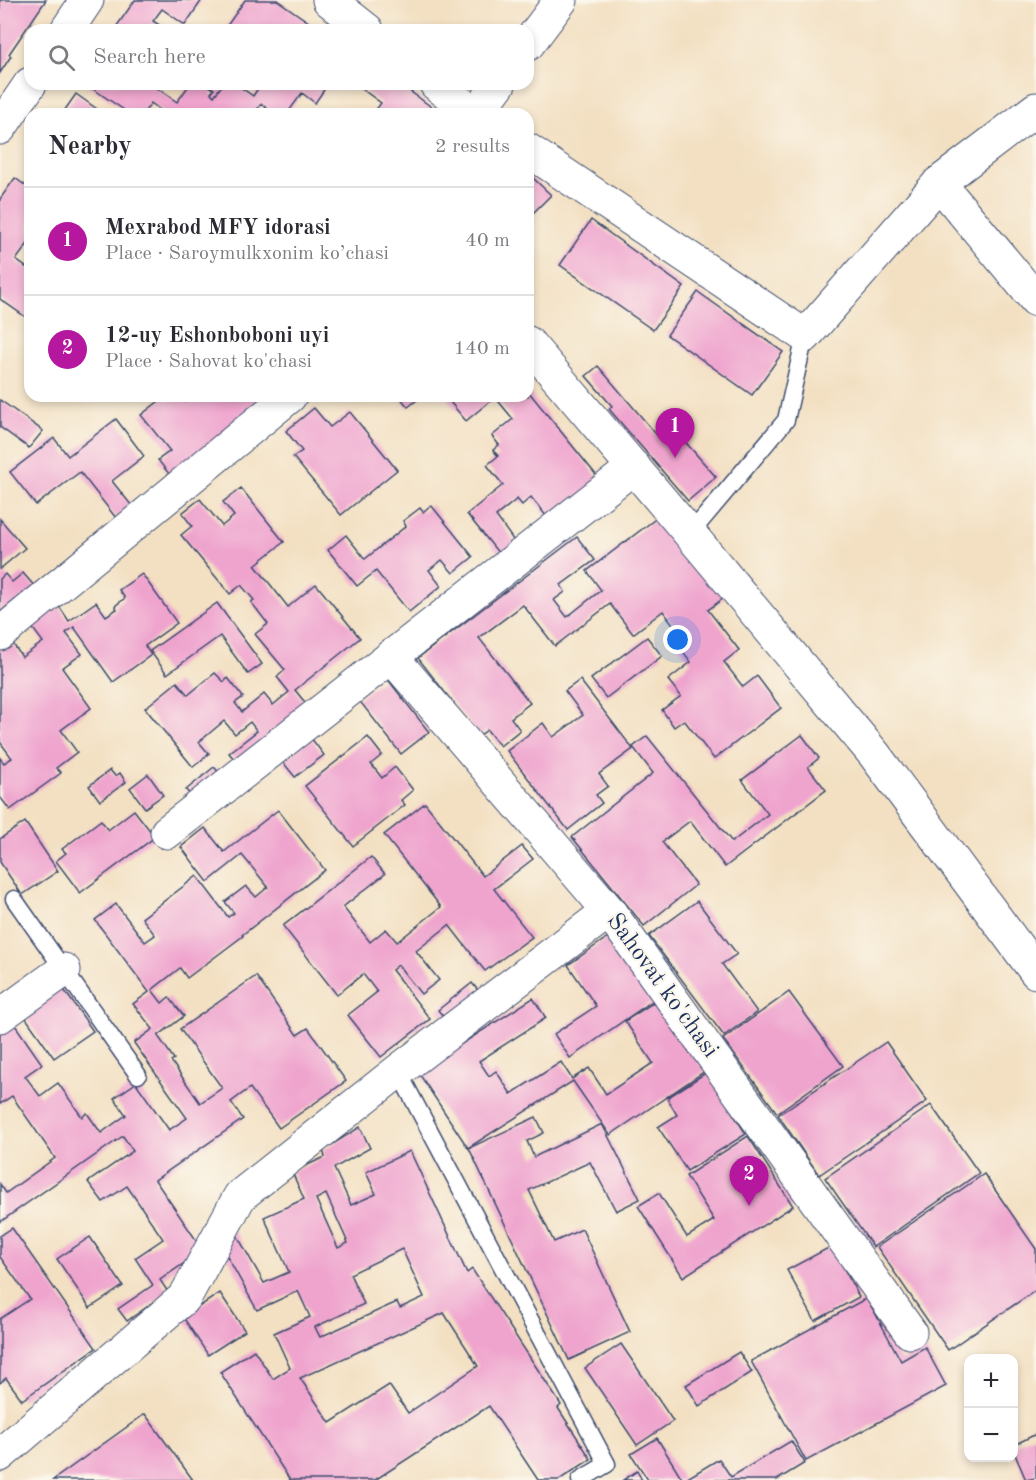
<!DOCTYPE html>
<html lang="en">
<head>
<meta charset="utf-8">
<style>
  :root { --surface:#fff; --page:#f7f7f7; --text:#2b2b33; --muted:#7c7c81; --line:#e1e1e2; --accent:#b5179e }
  body { margin:0; font-family:"Old Standard TT",serif; background:var(--page); color:var(--text) }
  .controls { position:absolute; right:18px; bottom:18px; display:grid; overflow:hidden; border-radius:12px; box-shadow:0 3px 9px #0003 }
  .controls button { width:54px; height:54px; display:grid; place-items:center; padding:0; border:0; border-bottom:2px solid var(--line); background:var(--surface); color:var(--text); font:30px sans-serif }
  .you { position:absolute; left:678px; top:640px; width:21px; height:21px; margin:-15px; border:4px solid #fff; border-radius:50%; background:#1a73e8; box-shadow:0 0 0 9px #1a73e833 }
  .badge { display:grid; place-items:center; width:39px; height:39px; border-radius:50%; background:var(--accent); color:#fff; font-size:20px; font-weight:700 }
  .pin { position:absolute; translate:-50% -50px; filter:drop-shadow(0 2px 3px #0008) }
  .pin::after { content:''; position:absolute; top:32px; width:21px; height:18px; background:inherit; clip-path:polygon(0 0,100% 0,50% 100%) }
  .list { margin:0; padding:0; list-style:none }
  h2 { display:flex; justify-content:space-between; align-items:center; height:78px; margin:0; padding:0 24px; font-size:26px }
  h2 small { font-size:20px; font-weight:400; color:var(--muted) }
  .list li { display:grid; grid-template-columns:39px 1fr auto; gap:18px; align-items:center; box-sizing:border-box; height:108px; padding:0 24px; border-top:2px solid var(--line) }
  .list b { display:block; font-size:22px; white-space:nowrap }
  .list p { margin:0; font-size:20px; white-space:nowrap; color:var(--muted) }
  .list em { font-size:20px; font-style:normal; color:var(--muted) }
  .icon { flex:none; width:33px; height:33px; fill:none; stroke:currentColor; stroke-width:2; stroke-linecap:round; stroke-linejoin:round }
  .map { position:relative; flex:none; width:1036px; height:1480px; overflow:hidden }
  .search { position:absolute; background:var(--surface); box-shadow:0 3px 9px #0003; left:24px; top:24px; width:510px; height:66px; display:flex; align-items:center; gap:15px; box-sizing:border-box; padding:0 21px; border-radius:18px; color:var(--muted); font-size:22px }
  .panel { position:absolute; background:var(--surface); box-shadow:0 3px 9px #0003; left:24px; top:108px; width:510px; height:294px; border-radius:18px }
  .map>svg:first-child { display:block }
</style>
</head>
<body>
<div class="map">
<svg width="1036" height="1480" viewBox="0 0 1036 1480">
  <rect width="100%" height="100%" fill="#fbf7ec"/>
  <filter id="ink" filterUnits="userSpaceOnUse"><feTurbulence type="fractalNoise" baseFrequency=".0167" numOctaves="2"/><feDisplacementMap in="SourceGraphic" scale="12" xChannelSelector="R" yChannelSelector="G"/><feConvolveMatrix kernelMatrix="1 2 1 2 8 2 1 2 1" color-interpolation-filters="sRGB"/></filter>
  <filter id="wash" filterUnits="userSpaceOnUse"><feTurbulence type="fractalNoise" baseFrequency=".008" numOctaves="4" result="noise"/><feDisplacementMap in="SourceGraphic" scale="24" xChannelSelector="R" yChannelSelector="G"/><feGaussianBlur stdDeviation="1.35" result="paint"/><feColorMatrix in="noise" values="0 0 0 0 0 0 0 0 0 0 0 0 0 0 0 0 0 1.4 0 .05"/><feComposite in="paint" operator="in"/></filter>
  <g filter="url(#wash)">
    <rect width="100%" height="100%" fill="#f3e0c2"/>
    <g id="blocks">
      <g fill="#efa4ce" fill-rule="evenodd">
        <polygon points="0,0 46,0 9,54 11,56 0,73"/>
        <polygon points="135,0 202,0 185,25 162,9 153,21 167,30 114,30"/>
        <polygon points="245,0 277,0 320,30 224,30"/>
        <polygon points="86,84 151,84 177,102 190,84 206,84 214,89 211,93 214,96 223,84 236,84 253,96 261,84 328,84 315,103 302,93 287,114 275,114 261,104 254,114 166,114 151,103 143,114 130,114"/>
        <polygon points="355,84 400,84 441,114 373,114 381,103"/>
        <polygon points="76,94 104,114 62,114"/>
        <polygon points="532,177 551,195 528,218 528,181"/>
        <polygon points="15,178 30,189 30,241 16,260 30,270 30,320 0,299 0,199"/>
        <polygon points="591,220 684,287 653,330 560,265"/>
        <polygon points="698,292 783,352 752,395 667,335"/>
        <polygon points="598,366 661,440 674,429 716,477 688,501 609,409 612,406 586,376"/>
        <polygon points="528,391 601,481 551,522 531,497 522,505 517,499 496,516 519,548 504,560 467,514 503,485 487,465 498,456 493,450 499,445 492,436 513,419 495,397 466,421 445,396 528,396"/>
        <polygon points="161,396 181,396 185,402 193,396 278,396 173,479 158,460 170,451 141,415 163,398"/>
        <polygon points="399,396 422,396 408,407"/>
        <polygon points="0,400 43,431 29,448 0,427"/>
        <polygon points="314,408 330,427 350,412 397,470 341,515 293,457 302,451 286,431"/>
        <polygon points="116,419 144,456 112,481 132,506 116,518 80,472 36,505 10,472 54,438 68,456"/>
        <polygon points="241,488 284,542 255,565 288,607 316,584 360,638 295,690 312,711 242,768 229,753 257,731 250,722 235,734 224,721 199,742 209,754 193,767 145,708 177,682 188,695 215,673 224,682 228,678 243,697 235,703 242,712 264,694 273,705 289,692 277,677 285,670 255,634 268,624 251,602 254,600 241,585 230,594 181,535 192,526 182,513 200,499 222,526 234,516 223,502"/>
        <polygon points="431,505 473,557 453,573 442,560 429,570 441,586 409,612 376,571 357,586 328,550 346,535 365,559 406,526 403,521 420,508 423,512"/>
        <polygon points="662,514 725,597 708,610 739,650 724,662 743,687 757,676 781,708 714,759 684,720 674,727 662,710 681,696 668,680 691,662 672,637 679,632 663,611 633,634 610,604 555,646 523,605 479,638 530,703 511,718 520,730 500,746 487,730 479,736 418,658 577,537 595,560 561,585 565,592 554,600 567,617 601,590 587,571"/>
        <polygon points="0,519 25,548 0,569"/>
        <polygon points="23,573 36,588 0,619 0,579 5,574 12,582"/>
        <polygon points="142,574 177,623 145,646 151,655 113,682 74,627 66,633 82,654 62,668 91,708 61,730 77,752 56,768 61,773 10,810 0,797 0,758 4,763 12,758 0,742 0,650 11,641 22,657 43,642 31,626 59,606 69,621 96,602 106,616 117,609 115,606 125,598 119,590"/>
        <polygon points="217,603 262,664 248,674 220,636 167,674 150,651"/>
        <polygon points="647,637 662,656 606,698 591,679"/>
        <polygon points="386,677 429,732 401,754 358,699"/>
        <polygon points="580,680 633,749 599,774 608,786 596,795 602,803 568,830 507,751 543,723 553,737 583,715 565,691"/>
        <polygon points="802,735 819,758 808,767 826,790 725,867 690,821 662,842 696,885 644,926 572,837 653,773 633,747 647,736 732,842 768,814 742,780"/>
        <polygon points="368,737 382,755 371,764 382,778 395,767 413,790 401,800 405,805 353,846 305,786"/>
        <polygon points="311,738 324,755 295,777 282,761"/>
        <polygon points="214,767 223,777 195,800 186,790"/>
        <polygon points="110,770 115,776 120,773 126,782 100,801 89,786"/>
        <polygon points="148,774 163,795 145,808 130,788"/>
        <polygon points="425,803 483,876 522,846 533,859 494,889 532,937 485,971 449,925 416,951 439,980 421,994 398,965 392,970 430,1019 381,1057 348,1015 377,992 363,974 337,995 283,926 371,857 385,874 343,907 370,942 386,929 397,942 441,907 384,835"/>
        <polygon points="134,810 155,837 80,893 56,861 66,853 62,849 101,820 108,830"/>
        <polygon points="278,810 325,870 242,935 243,936 187,978 180,968 152,990 162,1003 169,997 184,1016 158,1036 174,1059 171,1061 200,1103 222,1088 180,1029 256,976 297,1035 308,1028 346,1081 279,1128 250,1088 231,1102 243,1119 155,1180 203,1250 160,1280 168,1292 127,1321 118,1309 153,1285 135,1258 163,1239 127,1186 103,1202 88,1182 133,1151 123,1136 0,1222 0,1184 6,1193 55,1158 12,1096 0,1104 0,1031 13,1022 42,1064 25,1076 40,1096 58,1083 82,1117 87,1113 101,1133 126,1115 114,1098 136,1083 169,1130 187,1118 134,1043 153,1029 133,1004 149,992 95,920 116,904 145,942 155,935 142,918 197,876 228,917 234,913 225,902 246,886 256,897 268,887 242,855 208,882 181,847 205,828 224,852"/>
        <polygon points="25,822 58,871 22,895 0,862 0,839"/>
        <polygon points="697,901 737,954 722,964 757,1012 724,1036 649,936"/>
        <polygon points="611,935 655,999 570,1058 554,1034 596,1006 568,965"/>
        <polygon points="472,983 481,994 447,1021 438,1010"/>
        <polygon points="62,987 93,1031 54,1058 23,1014"/>
        <polygon points="789,992 843,1066 777,1113 723,1039"/>
        <polygon points="533,998 546,1018 479,1061 489,1076 496,1071 511,1094 561,1062 572,1079 589,1068 606,1094 653,1063 625,1021 657,1000 705,1071 610,1135 573,1081 468,1148 418,1072"/>
        <polygon points="886,1042 927,1101 819,1175 778,1115"/>
        <polygon points="707,1072 746,1134 687,1171 658,1127 677,1115 667,1098"/>
        <polygon points="931,1105 979,1173 873,1247 825,1178"/>
        <polygon points="536,1117 544,1133 527,1141 534,1157 602,1124 640,1199 616,1211 590,1162 529,1190 554,1242 582,1229 630,1332 569,1360 469,1148"/>
        <path d="M360 1127 370 1148 334 1168 351 1205 376 1194 366 1172 410 1151 467 1273 472 1269 561 1405 558 1408 591 1459 559 1480H538L489 1406 375 1480H290L220 1372 254 1350 273 1379 290 1368 274 1333 310 1317 298 1291 257 1310 222 1247 234 1230 264 1283 289 1272 264 1217 304 1199 292 1172 325 1157 323 1150ZM326 1194 348 1243 338 1248 316 1199ZM402 1249 424 1297 400 1308 397 1302 320 1337 315 1327 364 1304 350 1274ZM444 1313 478 1366 408 1413 389 1385 330 1423 300 1378Z"/>
        <polygon points="748,1136 793,1206 683,1277 638,1206 659,1193 687,1237 714,1220 686,1176"/>
        <polygon points="984,1174 1036,1249 1036,1290 948,1350 877,1247"/>
        <polygon points="12,1228 96,1348 22,1400 6,1378 0,1383 0,1319 30,1299 0,1257 0,1236"/>
        <polygon points="90,1237 123,1286 90,1308 57,1259"/>
        <polygon points="832,1246 859,1297 815,1321 787,1270"/>
        <polygon points="220,1293 245,1331 208,1355 183,1317"/>
        <polygon points="867,1298 901,1361 925,1347 946,1386 806,1461 751,1361"/>
        <polygon points="621,1344 673,1421 637,1445 585,1368"/>
        <polygon points="739,1352 752,1372 699,1406 686,1385"/>
        <polygon points="145,1414 193,1480 53,1480"/>
        <polygon points="1036,1434 1036,1478 1026,1480 1014,1452 1014,1445"/>
        <polygon points="657,1438 683,1480 648,1480 631,1454"/>
        <polygon points="791,1441 805,1463 777,1480 684,1480 719,1459 731,1477"/>
        <polygon points="637,1471 642,1480 623,1480"/>
      </g>
    </g>
  </g>
  <g filter="url(#ink)">
    <use href="#blocks" fill-opacity="0" stroke="#3b4a6d" stroke-width="1.5"/>
    <g fill="none" stroke-linecap="round" stroke-linejoin="round">
      <defs>
        <g id="lane">
          <polyline points="690,534 786,420 805,336"/>
          <polyline points="14,899 138,1075"/>
          <polyline points="398,1071 607,1464 580,1480"/>
        </g>
        <g id="street">
          <polyline points="329,0 367,30"/>
          <polyline points="67,30 87,0"/>
          <polyline points="528,44 561,0"/>
          <polyline points="436,84 474,114"/>
          <polyline points="477,114 499,84"/>
          <polyline points="0,128 30,84"/>
          <polyline points="528,150 805,336 939,183 1036,109"/>
          <polyline points="939,183 1036,300"/>
          <polyline points="528,343 690,534 874,754 1036,972"/>
          <polyline points="0,634 290,396"/>
          <polyline points="391,656 609,911 910,1332"/>
          <polyline points="167,832 634,467"/>
          <polyline points="0,1016 64,970"/>
          <polyline points="0,1455 185,1297 240,1196 398,1071 609,911"/>
        </g>
      </defs>
      <use href="#lane" stroke="#3b4a6d" stroke-width="19"/>
      <use href="#street" stroke="#3b4a6d" stroke-width="35"/>
      <use href="#lane" stroke="#fff" stroke-width="16"/>
      <use href="#street" stroke="#fff" stroke-width="33"/>
    </g>
  </g>
  <g text-anchor="middle" dominant-baseline="central" stroke-width="4.5" stroke-linejoin="round" paint-order="stroke">
    <g font-size="24" fill="#1b2f5e" stroke="#fbf7ec">
      <text transform="translate(662 986) rotate(54)">Sahovat ko'chasi</text>
    </g>
  </g>
</svg>
<div class="controls">
<button>+</button>
<button>−</button>
</div>
<div class="you"></div>
<div class="pin badge" style="left:675px;top:458px">1</div>
<div class="pin badge" style="left:749px;top:1206px">2</div>
<div class="search"><svg class="icon" aria-label="search" viewBox="0 0 24 24"><circle cx="10" cy="10" r="6"/><path d="M15 15l6 6"/></svg>Search here</div>
<section class="panel">
<h2>Nearby<small>2 results</small></h2>
<ul class="list">
<li><span class="badge">1</span><div><b>Mexrabod MFY idorasi</b><p>Place · Saroymulkxonim ko’chasi</p></div><em>40 m</em></li>
<li><span class="badge">2</span><div><b>12-uy Eshonboboni uyi</b><p>Place · Sahovat ko'chasi</p></div><em>140 m</em></li>
</ul>
</section>
</div>
</body>
</html>
